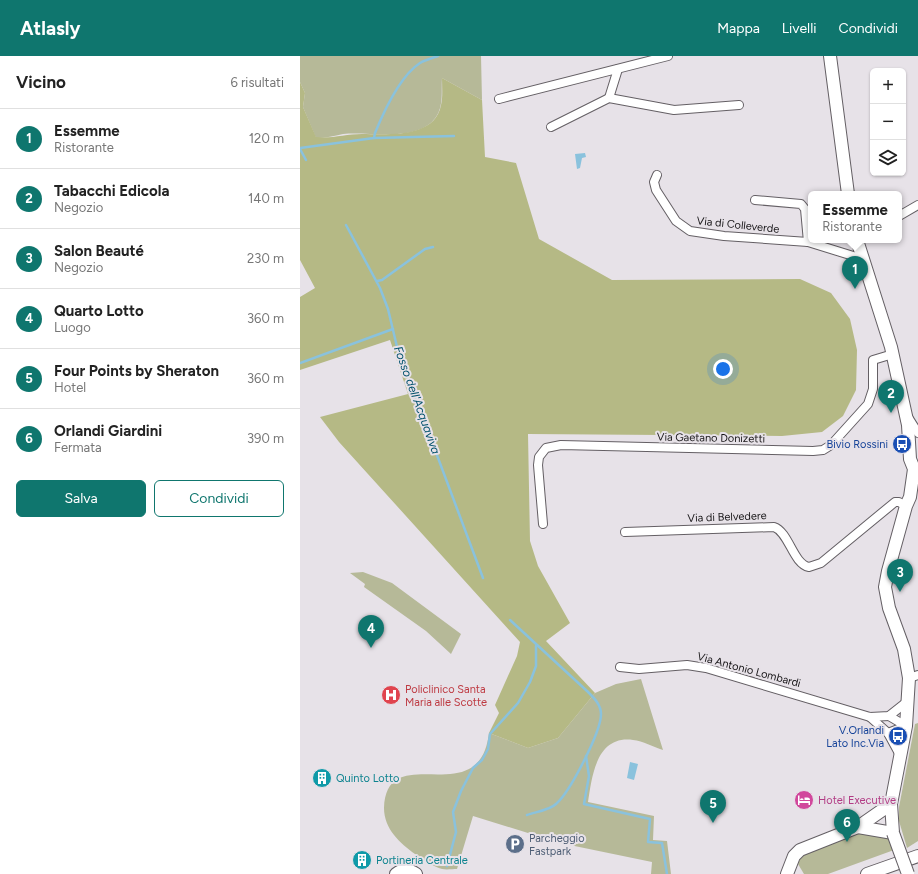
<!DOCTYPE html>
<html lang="it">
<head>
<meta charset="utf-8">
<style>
  :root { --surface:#fff; --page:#f6f6f6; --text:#222; --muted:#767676; --line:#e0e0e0; --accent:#0f766e }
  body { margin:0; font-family:Figtree,sans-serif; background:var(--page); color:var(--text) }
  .controls { position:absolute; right:12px; top:12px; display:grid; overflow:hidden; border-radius:6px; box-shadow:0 1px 3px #0004 }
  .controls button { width:36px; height:36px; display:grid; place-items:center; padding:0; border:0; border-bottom:1px solid var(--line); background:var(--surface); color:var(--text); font:20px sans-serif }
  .you { position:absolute; left:423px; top:313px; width:14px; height:14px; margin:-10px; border:3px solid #fff; border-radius:50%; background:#1a73e8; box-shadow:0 0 0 6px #1a73e833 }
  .badge { display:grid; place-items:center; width:26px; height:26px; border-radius:50%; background:var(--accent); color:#fff; font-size:13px; font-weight:700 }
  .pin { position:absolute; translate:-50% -33px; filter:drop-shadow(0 1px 2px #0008) }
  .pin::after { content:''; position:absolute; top:21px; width:14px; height:12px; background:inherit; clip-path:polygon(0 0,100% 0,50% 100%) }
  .popup { position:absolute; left:508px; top:135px; width:94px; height:52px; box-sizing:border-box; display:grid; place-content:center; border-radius:6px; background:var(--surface); filter:drop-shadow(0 1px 3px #0005); font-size:13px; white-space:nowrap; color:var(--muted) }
  .popup b { font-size:15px; color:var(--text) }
  .popup::after { content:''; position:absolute; left:50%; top:100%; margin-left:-8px; border:8px solid transparent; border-top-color:var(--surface) }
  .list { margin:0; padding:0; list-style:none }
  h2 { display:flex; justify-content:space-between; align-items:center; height:52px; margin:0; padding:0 16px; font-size:17px }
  h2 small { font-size:13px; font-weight:400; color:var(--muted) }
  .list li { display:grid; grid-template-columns:26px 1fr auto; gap:12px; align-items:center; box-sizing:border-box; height:60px; padding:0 16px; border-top:1px solid var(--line) }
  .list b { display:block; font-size:15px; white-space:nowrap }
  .list p { margin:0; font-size:13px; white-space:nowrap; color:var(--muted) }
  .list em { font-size:13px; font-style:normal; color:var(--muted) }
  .actions { display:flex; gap:8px; padding:12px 16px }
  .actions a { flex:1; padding:9px 0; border:1px solid var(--accent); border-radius:6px; text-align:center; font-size:14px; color:var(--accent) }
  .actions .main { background:var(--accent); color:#fff }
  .icon { flex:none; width:22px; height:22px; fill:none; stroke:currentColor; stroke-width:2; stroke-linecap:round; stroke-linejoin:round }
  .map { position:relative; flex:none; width:618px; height:818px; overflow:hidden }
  header { display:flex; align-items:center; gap:24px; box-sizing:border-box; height:56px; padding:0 20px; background:var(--accent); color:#fff }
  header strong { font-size:19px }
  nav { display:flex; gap:22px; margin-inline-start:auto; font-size:14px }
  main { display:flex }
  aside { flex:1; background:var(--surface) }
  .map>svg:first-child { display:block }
</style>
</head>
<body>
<header>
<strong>Atlasly</strong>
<nav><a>Mappa</a><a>Livelli</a><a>Condividi</a></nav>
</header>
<main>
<aside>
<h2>Vicino<small>6 risultati</small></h2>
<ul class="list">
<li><span class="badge">1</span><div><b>Essemme</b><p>Ristorante</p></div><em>120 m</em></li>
<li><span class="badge">2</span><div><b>Tabacchi Edicola</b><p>Negozio</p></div><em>140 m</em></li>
<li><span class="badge">3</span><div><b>Salon Beauté</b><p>Negozio</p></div><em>230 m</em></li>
<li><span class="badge">4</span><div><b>Quarto Lotto</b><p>Luogo</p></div><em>360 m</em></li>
<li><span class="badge">5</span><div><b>Four Points by Sheraton</b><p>Hotel</p></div><em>360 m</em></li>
<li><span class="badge">6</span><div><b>Orlandi Giardini</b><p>Fermata</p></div><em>390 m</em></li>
</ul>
<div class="actions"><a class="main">Salva</a><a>Condividi</a></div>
</aside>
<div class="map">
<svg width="618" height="818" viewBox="0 0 618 818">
  <rect width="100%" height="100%" fill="#e7e2e8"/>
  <g fill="#b6b998">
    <path d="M0 0H181L182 44 142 22C141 35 144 49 136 61 118 87 70 75 43 78 34 80 26 82 16 82L3 51 5 37 0 26Z"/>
    <polygon points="63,516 92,527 161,578 151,598 126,575 64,531 65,528 50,517"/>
    <path d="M341 623 363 694C353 691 343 685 333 684 296 679 292 721 288 746L354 760 353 784 367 785 371 818H351L352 806 260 787 173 760 157 813C153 813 146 814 142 813 134 811 122 803 115 798 100 787 84 773 84 752 86 699 139 729 169 713 183 705 187 692 189 677L228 692 258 682 295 637 316 628Z"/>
    <polygon points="618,667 618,785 607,792 599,765 599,751 615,668"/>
    <polygon points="562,775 588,778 594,794 528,818 504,818 498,808 501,800"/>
  </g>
  <path fill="#b5b985" d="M142 22 182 44 185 101 216 107 239 183 312 224 500 223 531 237 550 263 557 294 556 334 543 360 522 376 482 380 228 378 230 485 238 510 270 567 246 585 295 637 258 682 228 692 189 677 199 657 195 649 217 600 220 586 39 386 20 361 108 338 90 284 0 314V241L15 232 0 204V26L5 37 3 51 16 81C31 83 46 78 62 78 86 78 135 83 141 49 143 41 142 31 142 22Z"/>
  <g fill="#8ac2dd">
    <polygon points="285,97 286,101 282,102 280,112 277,113 275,98"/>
    <polygon points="330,706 338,708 334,724 327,722"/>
  </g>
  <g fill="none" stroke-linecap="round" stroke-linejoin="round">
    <g stroke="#8ac2dd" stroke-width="2.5">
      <path d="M74 82 75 77C84 55 100 20 120 7 125 4 132 2 138 0"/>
      <polyline points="0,92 74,82 154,80"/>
      <polyline points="0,93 6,104"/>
      <polyline points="46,169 80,232 88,253 98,295 183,522"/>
      <polyline points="77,225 82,224 125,193 133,191"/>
      <polyline points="0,307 93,273"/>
      <path d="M210 564 287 635C293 641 301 648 301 658 301 676 270 736 256 748 250 754 235 756 227 759"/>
      <polyline points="286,700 289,720 284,748 350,763 348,786 362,787 367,818"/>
      <polyline points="147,810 156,776 153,756 161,735 173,712 182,704 188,693 190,678 218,647 230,626 236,610 236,590"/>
    </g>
    <defs>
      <g id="street">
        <polyline points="309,42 318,13"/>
        <polyline points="199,43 368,0"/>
        <polyline points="251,71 309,42 374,54 439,49"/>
        <polyline points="357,119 354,126 356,134 376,165 390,175 424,180 508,186 563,203"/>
        <polyline points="455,144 501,148 505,153 508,186"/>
        <polyline points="599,160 618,149"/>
        <polyline points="608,361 618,377"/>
        <polyline points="243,468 238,409 239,401 246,392 261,389 513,395 523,394 531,389 568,348 573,333 573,304 593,298"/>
        <path d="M325 476 474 471C489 476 493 508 509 511L521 507 595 446H599L606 450"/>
        <polyline points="320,611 339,613 387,609 406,612 570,661 589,660 608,645"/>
        <polyline points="609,622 618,619"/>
        <polyline points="589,660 606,670"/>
        <polyline points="570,661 588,677 600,699"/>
        <polyline points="588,677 606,670"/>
      </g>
      <g id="secondary">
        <polyline points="530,0 548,138"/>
        <polyline points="557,184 591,291 608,369 610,403 614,413 610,441 606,450 588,515 585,531 589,552 604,593 609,622 606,670 591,748 593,777"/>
        <polyline points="558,771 593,777"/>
        <path d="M96 818C102 813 109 813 116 818"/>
        <polyline points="487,818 494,800 500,794 558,771 591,748"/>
        <polyline points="567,818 618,800"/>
      </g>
    </defs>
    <use href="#street" stroke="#645f64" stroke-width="10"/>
    <use href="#secondary" stroke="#645f64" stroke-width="14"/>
    <use href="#street" stroke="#fff" stroke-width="8"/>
    <use href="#secondary" stroke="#fff" stroke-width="12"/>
    <defs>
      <polyline id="secondary-bridge" points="593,777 608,818"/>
    </defs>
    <use href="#secondary-bridge" stroke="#645f64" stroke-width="14" stroke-linecap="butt"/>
    <use href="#secondary-bridge" stroke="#fff" stroke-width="12"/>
  </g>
  <defs>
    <symbol id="bus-disc" viewBox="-11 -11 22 22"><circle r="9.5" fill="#1a4fb4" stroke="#e7e2e8"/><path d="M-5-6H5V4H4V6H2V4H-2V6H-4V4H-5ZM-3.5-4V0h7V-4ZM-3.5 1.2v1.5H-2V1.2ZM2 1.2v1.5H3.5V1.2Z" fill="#fff"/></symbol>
    <symbol id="hospital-disc" viewBox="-11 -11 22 22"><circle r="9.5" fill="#e0444e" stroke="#e7e2e8"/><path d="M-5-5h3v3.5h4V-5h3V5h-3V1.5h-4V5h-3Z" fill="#fff"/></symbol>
    <symbol id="building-disc" viewBox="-11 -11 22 22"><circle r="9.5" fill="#0f9aa8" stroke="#e7e2e8"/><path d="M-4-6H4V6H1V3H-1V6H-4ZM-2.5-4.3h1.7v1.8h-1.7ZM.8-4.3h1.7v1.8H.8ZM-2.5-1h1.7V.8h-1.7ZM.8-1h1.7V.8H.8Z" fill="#fff"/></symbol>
    <symbol id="hotel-disc" viewBox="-11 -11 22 22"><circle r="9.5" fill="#d1479c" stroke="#e7e2e8"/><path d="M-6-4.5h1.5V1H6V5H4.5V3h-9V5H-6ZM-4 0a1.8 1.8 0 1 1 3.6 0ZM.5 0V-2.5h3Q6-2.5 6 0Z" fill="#fff"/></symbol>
    <symbol id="parking-disc" viewBox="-11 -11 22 22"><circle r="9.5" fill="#5c6f8a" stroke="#e7e2e8"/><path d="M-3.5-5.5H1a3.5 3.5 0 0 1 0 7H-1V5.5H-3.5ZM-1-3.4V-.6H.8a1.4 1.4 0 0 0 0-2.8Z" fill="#fff"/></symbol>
  </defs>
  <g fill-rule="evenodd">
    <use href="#bus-disc" x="591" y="377" width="22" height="22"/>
    <use href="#hospital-disc" x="80" y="628" width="22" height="22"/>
    <use href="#bus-disc" x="587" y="669" width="22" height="22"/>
    <use href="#building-disc" x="11" y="711" width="22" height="22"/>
    <use href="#hotel-disc" x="493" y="733" width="22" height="22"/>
    <use href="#parking-disc" x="204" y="777" width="22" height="22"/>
    <use href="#building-disc" x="51" y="793" width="22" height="22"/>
  </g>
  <g text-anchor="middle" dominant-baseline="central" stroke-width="4" stroke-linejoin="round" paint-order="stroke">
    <g font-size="11" fill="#161416" stroke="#e7e2e8">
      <text transform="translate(438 169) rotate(6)">Via di Colleverde</text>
      <text transform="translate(411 382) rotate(1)">Via Gaetano Donizetti</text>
      <text transform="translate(427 461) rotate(-2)">Via di Belvedere</text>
      <text transform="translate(449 614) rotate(15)">Via Antonio Lombardi</text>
    </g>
    <g font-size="11" fill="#164399" stroke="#e7e2e8" text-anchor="end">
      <text x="588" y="388">Bivio Rossini</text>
      <text x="584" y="674">V.Orlandi<tspan x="584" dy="13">Lato Inc.Via</tspan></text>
    </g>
    <g font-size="11" fill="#be3a42" stroke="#e7e2e8" text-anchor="start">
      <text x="105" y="633">Policlinico Santa<tspan x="105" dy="13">Maria alle Scotte</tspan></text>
    </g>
    <g font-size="11" fill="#0d838f" stroke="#e7e2e8" text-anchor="start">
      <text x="36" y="722">Quinto Lotto</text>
      <text x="76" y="804">Portineria Centrale</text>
    </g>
    <g font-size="11" fill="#b23c85" stroke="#e7e2e8" text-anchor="start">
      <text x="518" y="744">Hotel Executive</text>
    </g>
    <g font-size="11" fill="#4e5e75" stroke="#e7e2e8" text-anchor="start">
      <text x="229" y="782">Parcheggio<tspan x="229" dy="13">Fastpark</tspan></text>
    </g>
    <g font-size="12" font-style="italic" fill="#03526d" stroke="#e7e2e8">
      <text transform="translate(117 344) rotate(70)">Fosso dell'Acquaviva</text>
    </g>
  </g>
</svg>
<div class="controls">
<button>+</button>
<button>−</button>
<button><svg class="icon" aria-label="layers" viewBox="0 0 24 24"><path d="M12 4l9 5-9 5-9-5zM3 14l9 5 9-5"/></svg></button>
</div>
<div class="you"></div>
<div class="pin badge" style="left:555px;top:233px">1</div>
<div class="popup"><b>Essemme</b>Ristorante</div>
<div class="pin badge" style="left:591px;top:357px">2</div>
<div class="pin badge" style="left:600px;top:536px">3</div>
<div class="pin badge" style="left:71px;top:592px">4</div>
<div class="pin badge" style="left:413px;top:767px">5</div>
<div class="pin badge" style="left:547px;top:786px">6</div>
</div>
</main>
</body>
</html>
